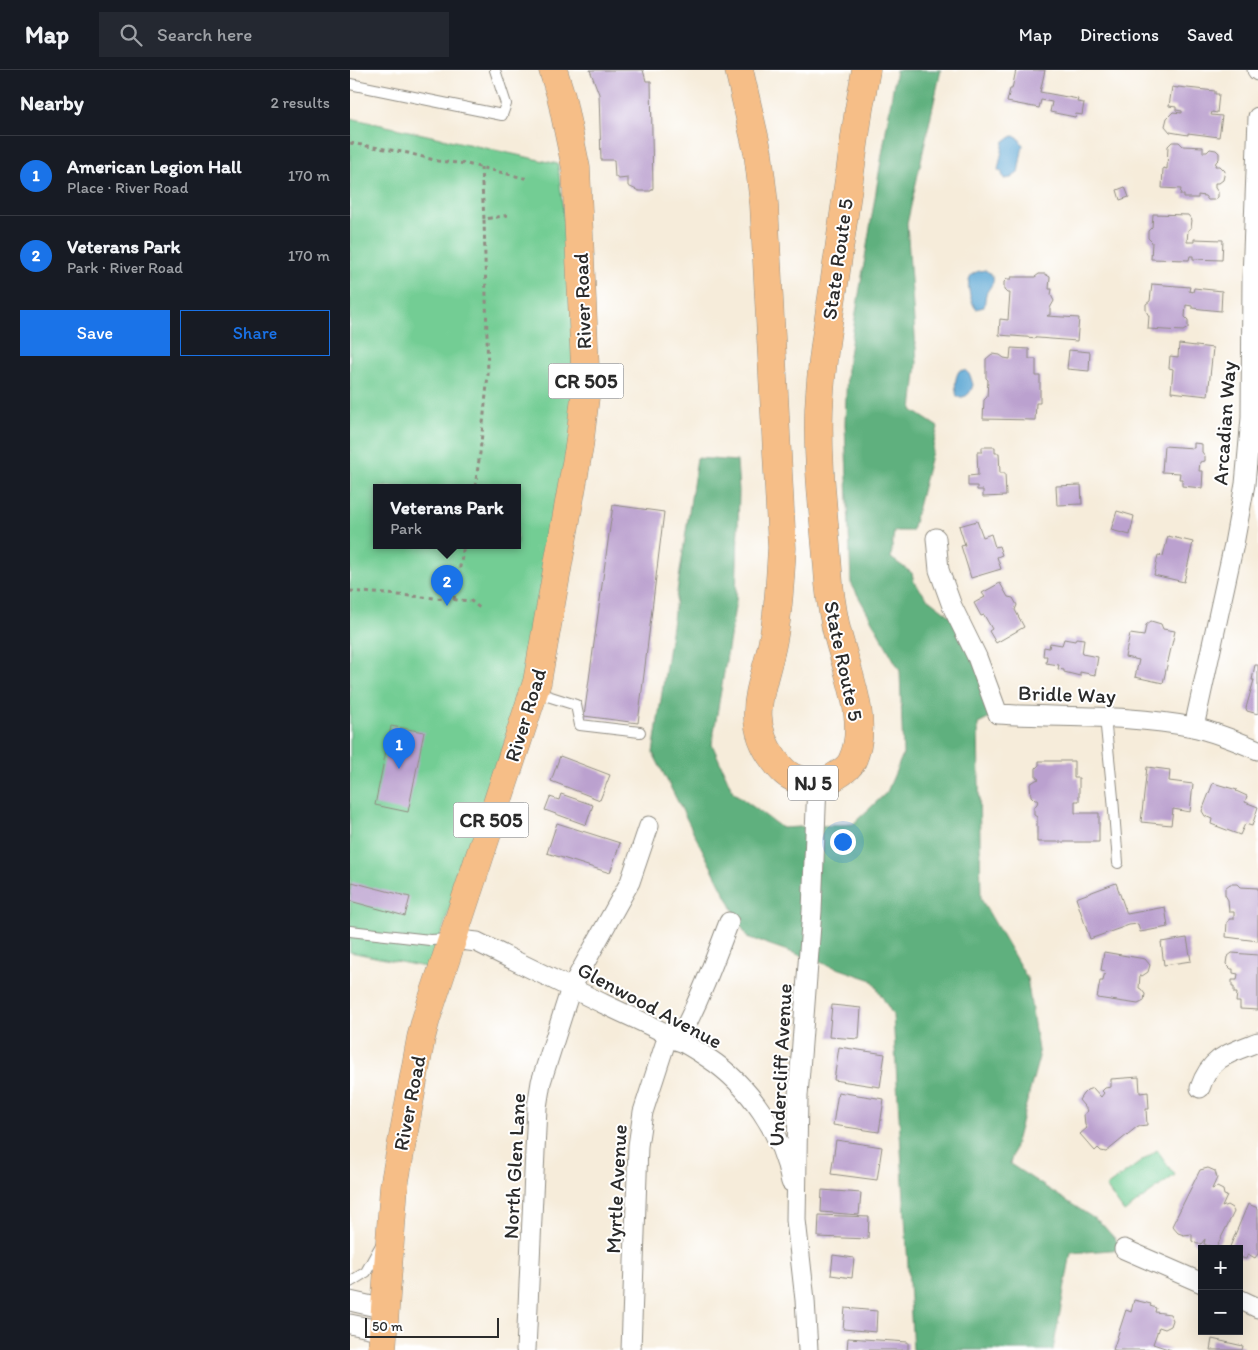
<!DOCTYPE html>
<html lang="en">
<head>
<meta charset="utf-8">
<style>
  :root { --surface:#171b24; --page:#242831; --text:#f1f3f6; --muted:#9ea1a6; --line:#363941; --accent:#1a73e8 }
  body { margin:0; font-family:Itim,sans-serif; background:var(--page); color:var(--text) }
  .controls { position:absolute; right:15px; bottom:15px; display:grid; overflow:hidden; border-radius:0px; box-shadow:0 5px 20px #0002 }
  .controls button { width:45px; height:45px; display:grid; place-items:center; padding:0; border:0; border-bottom:1px solid var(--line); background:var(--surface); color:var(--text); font:25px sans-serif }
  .scale { position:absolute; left:15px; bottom:12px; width:134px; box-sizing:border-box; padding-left:5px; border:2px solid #2b2b2b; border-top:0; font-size:14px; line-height:18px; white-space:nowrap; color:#2b2b2b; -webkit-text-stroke:4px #fff; paint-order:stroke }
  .you { position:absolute; left:492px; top:771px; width:18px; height:18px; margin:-12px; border:4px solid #fff; border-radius:50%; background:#1a73e8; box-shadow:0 0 0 8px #1a73e833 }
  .badge { display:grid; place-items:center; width:32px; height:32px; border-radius:50%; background:var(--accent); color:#fff; font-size:16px; font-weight:700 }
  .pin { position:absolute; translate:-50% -41px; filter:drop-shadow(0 1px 2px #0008) }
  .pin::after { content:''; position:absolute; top:26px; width:18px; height:15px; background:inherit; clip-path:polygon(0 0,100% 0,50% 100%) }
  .popup { position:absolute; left:23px; top:414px; width:148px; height:65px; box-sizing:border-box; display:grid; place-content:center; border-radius:0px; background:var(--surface); filter:drop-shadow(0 1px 4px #0005); font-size:16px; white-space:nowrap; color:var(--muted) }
  .popup b { font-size:19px; color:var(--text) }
  .popup::after { content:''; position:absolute; left:50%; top:100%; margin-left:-10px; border:10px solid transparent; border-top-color:var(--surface) }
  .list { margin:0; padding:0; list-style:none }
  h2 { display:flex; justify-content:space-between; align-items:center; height:65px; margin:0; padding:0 20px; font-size:21px }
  h2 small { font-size:16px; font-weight:400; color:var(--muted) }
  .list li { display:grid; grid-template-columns:32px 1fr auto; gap:15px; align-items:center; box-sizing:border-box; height:80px; padding:0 20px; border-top:1px solid var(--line) }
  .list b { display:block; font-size:19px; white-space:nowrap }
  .list p { margin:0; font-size:16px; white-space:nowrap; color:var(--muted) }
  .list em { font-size:16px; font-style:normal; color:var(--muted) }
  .actions { display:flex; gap:10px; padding:15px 20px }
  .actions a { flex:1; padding:11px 0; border:1px solid var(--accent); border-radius:0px; text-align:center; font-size:18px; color:var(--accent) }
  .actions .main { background:var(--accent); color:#fff }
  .icon { flex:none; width:28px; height:28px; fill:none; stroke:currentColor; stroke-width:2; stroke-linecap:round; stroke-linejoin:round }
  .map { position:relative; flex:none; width:908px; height:1280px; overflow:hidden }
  header { display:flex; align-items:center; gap:30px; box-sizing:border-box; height:70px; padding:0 25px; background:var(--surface); border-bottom:1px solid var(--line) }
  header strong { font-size:24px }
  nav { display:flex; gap:28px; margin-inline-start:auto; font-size:18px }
  .search { width:350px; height:45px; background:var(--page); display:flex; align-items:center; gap:12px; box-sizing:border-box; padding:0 18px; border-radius:0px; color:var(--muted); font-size:19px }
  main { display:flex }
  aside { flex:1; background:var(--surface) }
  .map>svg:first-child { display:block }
</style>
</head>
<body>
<header>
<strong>Map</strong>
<div class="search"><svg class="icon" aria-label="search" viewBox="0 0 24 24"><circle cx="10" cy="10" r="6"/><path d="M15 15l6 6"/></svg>Search here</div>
<nav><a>Map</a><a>Directions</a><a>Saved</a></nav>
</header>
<main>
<aside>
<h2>Nearby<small>2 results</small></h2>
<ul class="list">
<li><span class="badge">1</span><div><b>American Legion Hall</b><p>Place · River Road</p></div><em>170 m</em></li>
<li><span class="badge">2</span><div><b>Veterans Park</b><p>Park · River Road</p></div><em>170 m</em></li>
</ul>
<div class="actions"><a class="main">Save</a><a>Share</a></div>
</aside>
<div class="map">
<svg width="908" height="1280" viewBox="0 0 908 1280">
  <rect width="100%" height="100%" fill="#fff"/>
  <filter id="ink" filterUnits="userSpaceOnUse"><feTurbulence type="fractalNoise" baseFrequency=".02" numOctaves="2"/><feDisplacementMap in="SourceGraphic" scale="10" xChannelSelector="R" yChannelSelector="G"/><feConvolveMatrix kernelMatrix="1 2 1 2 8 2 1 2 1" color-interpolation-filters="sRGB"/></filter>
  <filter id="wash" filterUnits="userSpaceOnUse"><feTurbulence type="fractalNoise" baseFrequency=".0096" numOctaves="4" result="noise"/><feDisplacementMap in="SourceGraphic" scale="20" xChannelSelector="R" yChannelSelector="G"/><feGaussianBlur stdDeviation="1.12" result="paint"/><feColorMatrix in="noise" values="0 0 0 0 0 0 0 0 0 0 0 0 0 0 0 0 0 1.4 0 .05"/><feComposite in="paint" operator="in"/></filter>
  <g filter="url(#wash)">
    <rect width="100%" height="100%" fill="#f6ecda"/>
    <g fill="#73cd94" stroke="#4f7c60" fill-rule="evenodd">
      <path d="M0 48 208 94 234 333 175 614 80 898 0 882ZM27 417H167V475H27Z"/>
      <polygon points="807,1080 825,1105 774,1142 756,1117"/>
    </g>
    <polygon fill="#5eb07e" stroke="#446e54" points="546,0 591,0 557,154 567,293 562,340 588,357 562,461 544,461 541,488 562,503 564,512 577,528 611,554 648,644 628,654 631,829 677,908 689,987 660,1094 751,1153 774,1179 721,1183 703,1280 563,1280 543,945 522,910 397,867 303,683 347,388 387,391 389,421 386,531 362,674 383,722 432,758 503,754 537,722 553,684 550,601 501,513 495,354 497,297"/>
    <g fill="#5aa6d3" stroke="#42687f">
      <polygon points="663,66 668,67 673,75 668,103 661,108 654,109 651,101 648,100 654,71"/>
      <path d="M635 200C651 209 640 215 636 224 635 228 635 232 634 237L626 239C621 233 616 215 620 207 623 202 629 201 635 200Z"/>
      <path d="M615 300 620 305 623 315C620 324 617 328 607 327 605 318 604 310 609 301Z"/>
    </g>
    <g id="blocks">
      <g fill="#bba1cf">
        <polygon points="240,0 293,0 296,11 301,11 303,118 301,121 289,121 278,116 278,108 269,109 265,107 264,90 251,90 249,24"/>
        <polygon points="666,0 695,0 690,22 728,29 727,32 734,33 732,45 726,44 725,47 700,42 702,32 691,30 689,38 657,32 660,19 662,19"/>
        <polygon points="822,17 828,18 828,17 865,21 865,24 869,24 867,43 862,42 861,45 872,46 869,67 838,63 838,65 820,62 815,56 817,48 823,42 832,43 832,41 826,40 826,37 819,36"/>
        <polygon points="822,72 829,72 833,76 853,77 853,82 857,82 860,79 866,80 869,83 869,89 866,92 865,96 870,96 875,101 873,110 869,113 865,113 865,118 868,122 868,127 864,130 858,130 855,126 848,125 848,128 834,128 834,125 830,125 831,119 812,118 813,98 817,99 818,76"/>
        <polygon points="775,117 779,127 770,130 767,120"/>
        <polygon points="803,144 838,145 842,150 841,158 838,160 837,172 844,172 844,169 873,170 872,190 843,189 843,186 840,186 839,190 801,189 802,172 798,168 798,161 802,157"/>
        <polygon points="689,204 695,204 700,207 699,219 702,219 701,225 704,231 700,238 700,245 698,245 697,246 729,248 727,271 649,265 650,249 658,250 660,223 657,223 654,220 654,212 657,209 661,209 661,207 685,207"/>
        <polygon points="802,214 840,217 839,221 843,222 844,218 872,221 871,241 842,238 842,236 836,235 835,247 838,250 838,258 833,261 798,259 799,246 796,241 796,234 800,231"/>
        <polygon points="829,274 863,278 858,326 821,322 823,299 819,298 820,286 828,287"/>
        <polygon points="661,278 679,279 679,289 686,289 686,306 690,306 690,333 686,333 685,350 633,349 634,330 637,327 638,310 636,308 636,289 642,284 650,285 654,288 660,289"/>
        <polygon points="719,280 740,282 739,301 717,299"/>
        <polygon points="844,373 852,374 852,382 855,386 855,391 850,392 849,401 853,401 852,418 832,416 832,409 829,409 830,403 812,402 814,376 844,378"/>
        <polygon points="632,377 645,377 645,383 649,383 650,403 655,403 656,426 633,427 633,420 627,420 627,416 618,416 618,406 628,405 627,382 632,382"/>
        <polygon points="731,415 732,434 707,435 706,416"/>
        <polygon points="263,435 314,442 288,653 234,646"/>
        <polygon points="767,441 784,446 780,465 761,460"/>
        <polygon points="627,451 633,467 641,464 645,477 649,476 652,485 647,487 651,499 621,508 611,476 615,475 609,456"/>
        <polygon points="818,466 843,472 834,512 804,505 808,485 813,486"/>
        <polygon points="650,513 658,527 663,528 667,535 665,540 674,557 646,573 639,561 642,559 634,545 631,546 624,533 635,527 632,523"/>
        <polygon points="801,551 811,554 813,559 825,561 813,613 785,607 789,590 775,587 780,564 794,566 796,555"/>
        <polygon points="726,568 734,569 732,584 748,587 745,605 730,602 730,606 714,602 714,600 708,599 709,595 696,593 697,586 693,586 694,577 699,578 700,573 712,575 714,569 725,571"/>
        <polygon points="905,595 908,595 908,644 897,641 896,638 904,610 902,610"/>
        <polygon points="41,656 74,662 58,742 25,735"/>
        <polygon points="210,686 260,705 250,730 201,711"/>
        <polygon points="689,691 724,691 724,708 729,708 729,731 725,731 725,743 749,743 749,772 687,772 687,747 684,745 684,737 687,734 688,730 685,730 681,726 680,714 686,710 689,709 686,707 686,698 689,695"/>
        <polygon points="797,697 820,700 819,711 843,714 840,742 823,739 821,755 791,752"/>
        <polygon points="863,713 887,720 886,721 897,726 895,732 908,737 902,756 895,754 890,765 861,754 862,749 855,746 852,741"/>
        <polygon points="211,724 243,735 236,755 195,740 200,727 209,730"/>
        <polygon points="207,753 270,773 260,803 197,783"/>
        <polygon points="2,812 60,827 55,846 0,831"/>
        <polygon points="766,813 777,844 815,837 818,857 790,862 788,854 779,855 740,869 726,828"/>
        <polygon points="880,814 887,814 890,817 908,818 908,871 876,867 877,852 879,851 879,849 884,849 884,842 879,842 878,830 875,825 875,818"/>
        <polygon points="837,868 841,891 814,895 811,872"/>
        <polygon points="754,882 795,889 800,895 798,902 792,906 790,905 789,918 791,919 795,924 794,931 788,934 747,928 750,911 753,911 755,901 751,900"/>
        <polygon points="882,883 908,885 908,940 890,939 890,932 886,932 887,923 884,923 884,917 882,917 882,910 887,910 888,904 883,903 883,899 881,899 876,894 877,887"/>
        <polygon points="482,935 511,938 509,969 479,967"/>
        <polygon points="489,977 535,984 530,1017 484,1010"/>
        <polygon points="789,1007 790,1023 798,1022 799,1039 796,1039 797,1055 788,1056 756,1082 751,1081 748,1078 745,1081 730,1064 737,1058 735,1055 734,1044 738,1041 729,1030 733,1024 737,1020 743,1018 751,1027 754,1023 752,1021 755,1018 761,1017 761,1009"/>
        <polygon points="488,1022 534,1029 529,1062 483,1055"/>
        <polygon points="486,1070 532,1077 527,1110 481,1104"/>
        <polygon points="858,1098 865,1101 867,1108 862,1119 867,1117 873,1120 874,1125 877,1126 872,1137 877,1135 882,1138 884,1142 867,1176 866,1176 864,1178 854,1174 855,1169 851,1174 847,1174 842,1171 842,1164 834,1165 828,1163 822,1156 850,1100"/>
        <polygon points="472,1120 511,1123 509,1145 471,1142"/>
        <polygon points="898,1134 908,1138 908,1184 905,1188 898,1184 896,1189 889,1187 889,1179 879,1179"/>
        <polygon points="469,1145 519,1147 518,1169 468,1167"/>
        <polygon points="483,1185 504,1188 502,1208 481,1205"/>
        <polygon points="784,1230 801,1234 800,1236 806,1238 805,1242 820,1244 823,1250 821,1256 815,1259 809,1257 803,1274 821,1280 763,1280 776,1240 781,1242"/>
        <polygon points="495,1238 527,1241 526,1262 493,1259"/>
        <polygon points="498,1268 558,1272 558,1280 497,1280"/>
        <polygon points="862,1269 893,1276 892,1280 860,1280"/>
      </g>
    </g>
  </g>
  <g filter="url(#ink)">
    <use href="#blocks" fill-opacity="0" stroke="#908c82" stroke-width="1"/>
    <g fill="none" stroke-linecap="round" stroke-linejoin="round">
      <defs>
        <g id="lane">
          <polyline points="0,14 152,45 156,34 145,0"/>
          <polyline points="185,622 226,635 230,655 290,662"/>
          <polyline points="755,647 763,728 768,793"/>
          <polyline points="0,861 80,870 101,869"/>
          <polyline points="0,1212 16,1202 31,1175"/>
        </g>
        <g id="street">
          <polyline points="907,0 908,1"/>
          <path d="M586 468 589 500 602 536 627 587 648 644C713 648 779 644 843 657 865 662 887 671 908 680"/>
          <polyline points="844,657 884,474 895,414 901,348 902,209 908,47"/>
          <path d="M102 869 127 872C169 893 211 913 254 934 289 951 326 966 358 988 399 1015 432 1063 441 1112"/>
          <path d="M328 971C349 932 364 892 379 852"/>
          <path d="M850 1018C860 987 879 983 908 972"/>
          <polyline points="774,1179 852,1213"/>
          <polyline points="889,1229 908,1238"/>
          <polyline points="0,1231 35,1239"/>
          <polyline points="0,1254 33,1261"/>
          <polyline points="176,1280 187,1037 191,1012 221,918 280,812 299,756"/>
          <polyline points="281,1280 288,1076 293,1042 318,965"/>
          <polyline points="458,1280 455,1230 446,1150 448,1026 462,841 467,713"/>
        </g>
        <g id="primary">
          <path d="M389 0 408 83 414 134 432 478C430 509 429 540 423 570 415 615 392 648 425 691 431 699 437 706 447 709 459 714 473 714 484 707 491 703 499 698 502 691 521 651 495 598 486 558 482 539 479 519 478 500 474 447 467 393 469 339 471 295 478 252 485 208 493 152 501 95 509 39L516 0"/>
          <polyline points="32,1280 44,1116 71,968 76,949 187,612 229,377 236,319 226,98 211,26 203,0"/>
        </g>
      </defs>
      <use href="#lane" stroke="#908c82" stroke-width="12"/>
      <use href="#street" stroke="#908c82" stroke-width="21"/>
      <use href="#primary" stroke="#908c82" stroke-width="29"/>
      <g stroke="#908c82" stroke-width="3" stroke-dasharray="4 4" stroke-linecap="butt">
        <polyline points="0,73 58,83 88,91 117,94 178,109"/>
        <polyline points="131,97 134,149 160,145"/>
        <polyline points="125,417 130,383 138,305 134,149"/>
        <polyline points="0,521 121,531 132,540"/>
        <polyline points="104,530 114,475"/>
      </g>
      <use href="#lane" stroke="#fff" stroke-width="10"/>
      <use href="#street" stroke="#fff" stroke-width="19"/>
      <use href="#primary" stroke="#f6be87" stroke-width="28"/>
    </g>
  </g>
  <g text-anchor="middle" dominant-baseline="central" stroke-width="4" stroke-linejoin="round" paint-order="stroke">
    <g fill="#fff" stroke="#6b6b6b" stroke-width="1">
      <rect x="198.5" y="293.5" width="75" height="35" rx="4"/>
      <rect x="438" y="695.5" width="50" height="35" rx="4"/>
      <rect x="103.5" y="732.5" width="75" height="35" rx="4"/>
    </g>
    <g font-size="20" font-weight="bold" fill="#2b2b2b">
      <text x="236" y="311">CR 505</text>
      <text x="463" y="713">NJ 5</text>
      <text x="141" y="750">CR 505</text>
    </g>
    <g font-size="21" fill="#2b2b2b" stroke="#fff">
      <text transform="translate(487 189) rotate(-82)">State Route 5</text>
      <text transform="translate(232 231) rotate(-92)">River Road</text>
      <text transform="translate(874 353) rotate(-86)">Arcadian Way</text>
      <text transform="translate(494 591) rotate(78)">State Route 5</text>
      <text transform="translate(717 624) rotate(2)">Bridle Way</text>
      <text transform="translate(175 645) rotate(-73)">River Road</text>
      <text transform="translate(300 935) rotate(28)">Glenwood Avenue</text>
      <text transform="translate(430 995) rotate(-87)">Undercliff Avenue</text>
      <text transform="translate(59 1033) rotate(-79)">River Road</text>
      <text transform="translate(164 1096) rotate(-87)">North Glen Lane</text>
      <text transform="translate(266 1119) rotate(-87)">Myrtle Avenue</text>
    </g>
  </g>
</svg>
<div class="controls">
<button>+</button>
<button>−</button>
</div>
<div class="scale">50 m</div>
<div class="you"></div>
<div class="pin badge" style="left:49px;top:699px">1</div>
<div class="pin badge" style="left:97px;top:536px">2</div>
<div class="popup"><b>Veterans Park</b>Park</div>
</div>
</main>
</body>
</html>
